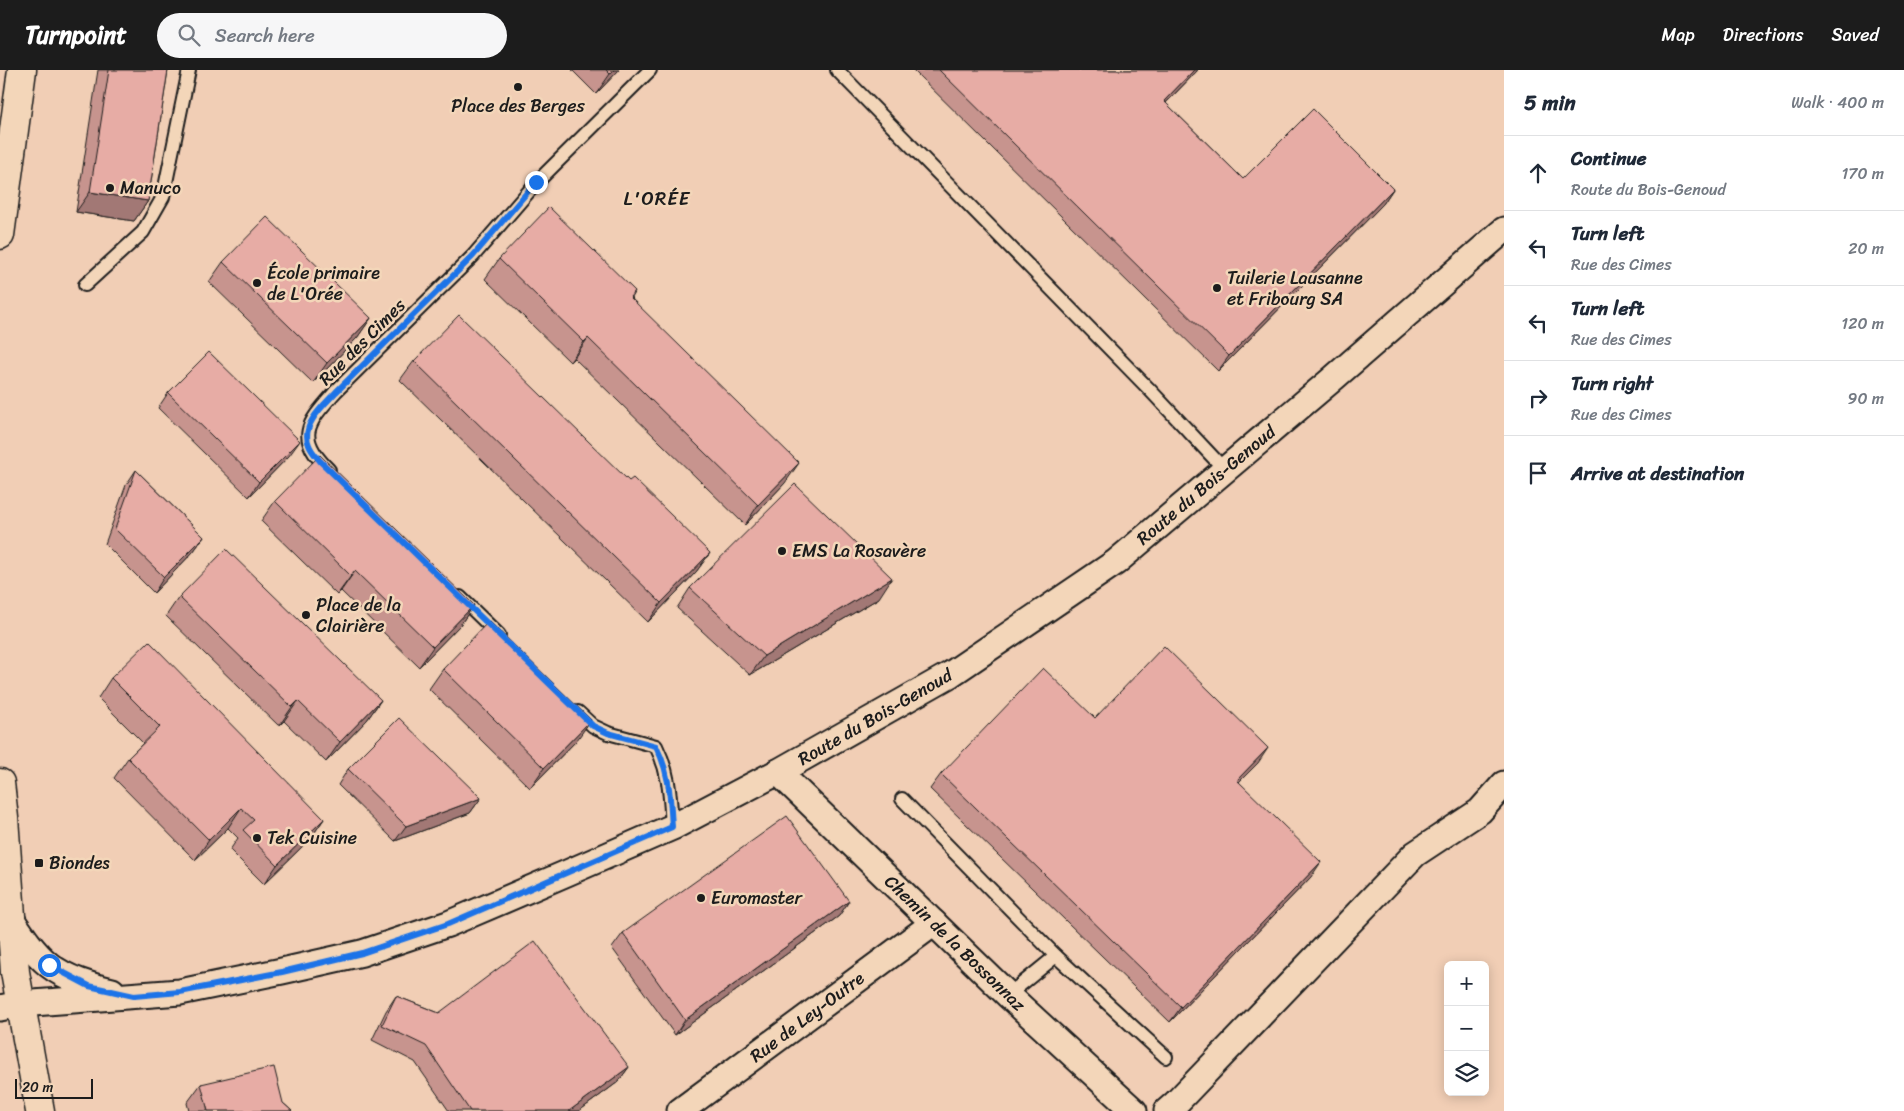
<!DOCTYPE html>
<html lang="en">
<head>
<meta charset="utf-8">
<style>
  :root { --surface:#fff; --page:#f6f6f7; --text:#1f2937; --muted:#747a83; --line:#e0e1e3; --accent:#1c1c1c }
  body { margin:0; font-family:Sriracha,sans-serif; background:var(--page); color:var(--text) }
  .controls { position:absolute; right:15px; bottom:15px; display:grid; overflow:hidden; border-radius:8px; box-shadow:0 2px 12px #0003 }
  .controls button { width:45px; height:45px; display:grid; place-items:center; padding:0; border:0; border-bottom:1px solid var(--line); background:var(--surface); color:var(--text); font:25px sans-serif }
  .scale { position:absolute; left:15px; bottom:12px; width:78px; box-sizing:border-box; padding-left:5px; border:2px solid #1c1c1c; border-top:0; font-size:14px; line-height:18px; white-space:nowrap; color:#1c1c1c; -webkit-text-stroke:4px #f3d6b9; paint-order:stroke }
  .stop { position:absolute; width:15px; height:15px; margin:-11px; border:4px solid #1a73e8; border-radius:50%; background:#fff }
  .stop.end { background:#1a73e8; border-color:#fff; box-shadow:0 1px 5px #0008 }
  .list { margin:0; padding:0; list-style:none }
  h2 { display:flex; justify-content:space-between; align-items:center; height:65px; margin:0; padding:0 20px; font-size:21px }
  h2 small { font-size:16px; font-weight:400; color:var(--muted) }
  .list li { display:grid; grid-template-columns:32px 1fr auto; gap:15px; align-items:center; box-sizing:border-box; height:75px; padding:0 20px; border-top:1px solid var(--line) }
  .list b { display:block; font-size:19px; white-space:nowrap }
  .list p { margin:0; font-size:16px; white-space:nowrap; color:var(--muted) }
  .list em { font-size:16px; font-style:normal; color:var(--muted) }
  .icon { flex:none; width:28px; height:28px; fill:none; stroke:currentColor; stroke-width:2; stroke-linecap:round; stroke-linejoin:round }
  .map { position:relative; flex:none; width:1504px; height:1041px; overflow:hidden }
  header { display:flex; align-items:center; gap:30px; box-sizing:border-box; height:70px; padding:0 25px; background:var(--accent); color:#fff }
  header strong { font-size:24px }
  nav { display:flex; gap:28px; margin-inline-start:auto; font-size:18px }
  .search { width:350px; height:45px; background:var(--page); display:flex; align-items:center; gap:12px; box-sizing:border-box; padding:0 18px; border-radius:28px; color:var(--muted); font-size:19px }
  main { display:flex }
  aside { flex:1; background:var(--surface) }
  .map>svg:first-child { display:block }
</style>
</head>
<body>
<header>
<strong>Turnpoint</strong>
<div class="search"><svg class="icon" aria-label="search" viewBox="0 0 24 24"><circle cx="10" cy="10" r="6"/><path d="M15 15l6 6"/></svg>Search here</div>
<nav><a>Map</a><a>Directions</a><a>Saved</a></nav>
</header>
<main>
<div class="map">
<svg width="1504" height="1041" viewBox="0 0 1504 1041">
  <rect width="100%" height="100%" fill="#f1ceb5"/>
  <filter id="ink" filterUnits="userSpaceOnUse"><feTurbulence type="fractalNoise" baseFrequency=".02" numOctaves="2"/><feDisplacementMap in="SourceGraphic" scale="10" xChannelSelector="R" yChannelSelector="G"/><feConvolveMatrix kernelMatrix="1 2 1 2 8 2 1 2 1" color-interpolation-filters="sRGB"/></filter>
  <g filter="url(#ink)">
    <g fill="none" stroke-linecap="round" stroke-linejoin="round">
      <defs>
        <g id="lane">
          <polyline points="837,0 1149,319 1224,399"/>
          <polyline points="85,215 143,162 163,127 189,0"/>
          <path d="M329 400C294 366 308 353 336 321L473 186 537 112 650 0"/>
          <polyline points="460,527 499,565"/>
          <path d="M578 642 593 656 608 663 656 676C670 704 670 726 672 757"/>
          <polyline points="902,729 1056,886 1166,987"/>
          <polyline points="1008,925 1056,886"/>
        </g>
        <g id="street">
          <polyline points="778,702 1008,925 1134,1041"/>
          <path d="M12 850C22 865 34 883 49 895 65 908 93 917 112 921"/>
          <polyline points="0,938 20,934 180,922 282,901 362,883 448,854 567,803 675,756 778,702 951,604 1116,492 1329,312 1504,160"/>
          <polyline points="680,1041 934,853"/>
          <polyline points="1167,1041 1175,1034 1415,784 1480,741 1504,714"/>
        </g>
        <g id="primary">
          <polyline points="0,165 22,0"/>
          <polyline points="0,713 4,748 15,902 40,1041"/>
        </g>
      </defs>
      <use href="#lane" stroke="#1c1c1c" stroke-width="16"/>
      <use href="#street" stroke="#1c1c1c" stroke-width="29"/>
      <use href="#primary" stroke="#1c1c1c" stroke-width="31"/>
      <use href="#lane" stroke="#f3d6b9" stroke-width="12"/>
      <use href="#street" stroke="#f3d6b9" stroke-width="25"/>
      <use href="#primary" stroke="#f3d6b9" stroke-width="28"/>
    </g>
    <g fill="#c7948e" stroke="#1c1c1c">
      <polygon points="98,0 168,0 148,131 134,151 76,142"/>
      <polygon points="572,0 619,0 596,24"/>
      <polygon points="913,0 1198,0 1166,33 1243,109 1393,119 1383,134 1218,301"/>
      <polygon points="499,189 635,221 631,228 785,413 745,455 574,288 570,292 485,209"/>
      <polygon points="223,192 371,248 357,268 313,313 209,212"/>
      <polygon points="414,291 710,483 696,502 648,552 400,310"/>
      <polygon points="168,323 289,386 249,427 158,338"/>
      <polygon points="136,400 204,467 193,482 154,523 105,474 126,415"/>
      <polygon points="275,431 474,535 460,555 419,597 341,521 337,525 261,451"/>
      <polygon points="690,518 879,528 750,605 677,538"/>
      <polygon points="179,527 381,630 367,650 326,692 284,651 279,656 166,546"/>
      <polygon points="443,599 577,670 530,718 429,619"/>
      <polygon points="111,608 324,749 310,769 264,814 230,780 238,768 228,758 195,790 114,708 128,688 143,673 98,628"/>
      <polygon points="1095,648 1258,693 1239,712 1311,807 1170,952 930,719 941,704"/>
      <polygon points="348,699 481,728 470,743 395,771 338,715"/>
      <polygon points="849,831 839,846 675,965 612,878 623,863"/>
      <polygon points="396,926 439,943 629,997 618,1012 579,1041 449,1041 415,992 372,970 386,941"/>
      <polygon points="201,1014 283,1033 292,1041 189,1041 187,1033"/>
    </g>
    <g fill="#a27874" stroke="#1c1c1c">
      <polygon points="614,0 619,0 596,24 610,4"/>
      <polygon points="1194,0 1198,0 1153,46 1164,31"/>
      <polygon points="1393,119 1383,134 1218,301 1229,286"/>
      <polygon points="90,122 148,131 134,151 76,142"/>
      <polygon points="371,248 357,268 313,313 327,293"/>
      <polygon points="588,268 574,288 570,292 584,272"/>
      <polygon points="300,371 289,386 249,427 259,412"/>
      <polygon points="799,393 785,413 745,455 758,435"/>
      <polygon points="204,467 193,482 154,523 164,507"/>
      <polygon points="710,483 696,502 648,552 661,533"/>
      <polygon points="355,501 341,521 337,525 351,506"/>
      <polygon points="892,508 879,528 750,605 764,586"/>
      <polygon points="474,535 460,555 419,597 433,577"/>
      <polygon points="381,630 367,650 326,692 340,672"/>
      <polygon points="298,631 284,651 279,656 292,637"/>
      <polygon points="591,650 577,670 530,718 544,698"/>
      <polygon points="1268,678 1258,693 1226,725 1237,710"/>
      <polygon points="481,728 470,743 395,771 406,756"/>
      <polygon points="241,738 228,758 195,790 209,770"/>
      <polygon points="324,749 310,769 264,814 277,795"/>
      <polygon points="1321,792 1311,807 1170,952 1181,937"/>
      <polygon points="849,831 839,846 675,965 685,950"/>
      <polygon points="629,997 618,1012 579,1041 569,1041"/>
    </g>
    <g fill="#e7aca5" stroke="#1c1c1c">
      <polygon points="109,0 168,0 148,131 90,122"/>
      <polygon points="606,0 614,0 610,4"/>
      <polygon points="939,0 1194,0 1164,31 1243,109 1313,39 1393,119 1229,286"/>
      <polygon points="549,137 635,221 630,227 799,393 758,435 588,268 584,272 499,189"/>
      <polygon points="267,147 371,248 327,293 223,192"/>
      <polygon points="459,245 629,411 633,408 710,483 661,533 414,291"/>
      <polygon points="209,282 300,371 259,412 168,323"/>
      <polygon points="320,385 474,535 433,577 355,501 351,506 275,431"/>
      <polygon points="136,400 204,467 164,507 115,459"/>
      <polygon points="795,414 892,508 764,586 690,518"/>
      <polygon points="226,479 381,630 340,672 298,631 292,637 179,527"/>
      <polygon points="489,551 591,650 544,698 443,599"/>
      <polygon points="149,571 324,749 277,795 243,760 254,750 241,738 209,770 128,688 160,657 111,608"/>
      <polygon points="1164,576 1268,678 1237,710 1321,792 1181,937 941,704 1043,598 1095,648"/>
      <polygon points="399,648 481,728 406,756 348,699"/>
      <polygon points="787,746 849,831 685,950 623,863"/>
      <polygon points="535,871 629,997 569,1041 470,1041 426,976 382,955 396,926 439,943"/>
      <polygon points="274,997 283,1033 292,1041 208,1041 201,1014"/>
    </g>
  </g>
  <g fill="none" stroke-linecap="round" stroke-linejoin="round" filter="url(#ink)">
    <path stroke="#1a73e8" stroke-width="6" d="M49 895 89 916 134 926 180 922 282 902 362 883 448 854 672 757C670 726 670 704 656 676L608 663 593 656 320 391C316 386 311 381 309 375 300 355 325 334 336 322L473 186 536 112"/>
  </g>
  <g fill="#1c1c1c" stroke="#f3d6b9" stroke-width="2">
    <circle cx="518" cy="17" r="5"/>
    <circle cx="110" cy="118" r="5"/>
    <circle cx="257" cy="213" r="5"/>
    <circle cx="1217" cy="218" r="5"/>
    <circle cx="782" cy="481" r="5"/>
    <circle cx="306" cy="545" r="5"/>
    <circle cx="257" cy="768" r="5"/>
    <rect x="34" y="788" width="10" height="10" rx="2.5"/>
    <circle cx="701" cy="828" r="5"/>
  </g>
  <g text-anchor="middle" dominant-baseline="central" stroke-width="5" stroke-linejoin="round" paint-order="stroke">
    <g font-size="18" fill="#1c1c1c" stroke="#f3d6b9" text-anchor="start">
      <text x="518" y="36" text-anchor="middle">Place des Berges</text>
      <text x="120" y="118">Manuco</text>
      <text x="267" y="203">École primaire<tspan x="267" dy="21">de L'Orée</tspan></text>
      <text x="1227" y="208">Tuilerie Lausanne<tspan x="1227" dy="21">et Fribourg SA</tspan></text>
      <text x="792" y="481">EMS La Rosavère</text>
      <text x="316" y="535">Place de la<tspan x="316" dy="21">Clairière</tspan></text>
      <text x="267" y="768">Tek Cuisine</text>
      <text x="49" y="793">Biondes</text>
      <text x="711" y="828">Euromaster</text>
    </g>
    <g font-size="18" fill="#1c1c1c" stroke="#f3d6b9">
      <text transform="translate(362 272) rotate(-45)">Rue des Cimes</text>
      <text transform="translate(1206 415) rotate(-40)">Route du Bois-Genoud</text>
      <text transform="translate(875 647) rotate(-30)">Route du Bois-Genoud</text>
      <text transform="translate(955 873) rotate(44)">Chemin de la Bossonnaz</text>
      <text transform="translate(807 947) rotate(-37)">Rue de Ley-Outre</text>
    </g>
    <g font-size="19" letter-spacing="1" fill="#1c1c1c" stroke="#f3d6b9">
      <text x="657" y="128">L'ORÉE</text>
    </g>
  </g>
</svg>
<div class="controls">
<button>+</button>
<button>−</button>
<button><svg class="icon" aria-label="layers" viewBox="0 0 24 24"><path d="M12 4l9 5-9 5-9-5zM3 14l9 5 9-5"/></svg></button>
</div>
<div class="scale">20 m</div>
<div class="stop" style="left:49px;top:895px"></div>
<div class="stop end" style="left:536px;top:112px"></div>
</div>
<aside>
<h2>5 min<small>Walk · 400 m</small></h2>
<ul class="list">
<li><svg class="icon" aria-label="ahead" viewBox="0 0 24 24"><path d="M12 20V5M6 11l6-6 6 6"/></svg><div><b>Continue</b><p>Route du Bois-Genoud</p></div><em>170 m</em></li>
<li><svg class="icon" aria-label="left" viewBox="0 0 24 24"><path d="M17 20v-9H6M10 6l-5 5 5 5"/></svg><div><b>Turn left</b><p>Rue des Cimes</p></div><em>20 m</em></li>
<li><svg class="icon" aria-label="left" viewBox="0 0 24 24"><path d="M17 20v-9H6M10 6l-5 5 5 5"/></svg><div><b>Turn left</b><p>Rue des Cimes</p></div><em>120 m</em></li>
<li><svg class="icon" aria-label="right" viewBox="0 0 24 24"><path d="M7 20v-9h11M14 6l5 5-5 5"/></svg><div><b>Turn right</b><p>Rue des Cimes</p></div><em>90 m</em></li>
<li><svg class="icon" aria-label="arrive" viewBox="0 0 24 24"><path d="M6 21V4h12l-3 4 3 4H6"/></svg><div><b>Arrive at destination</b></div></li>
</ul>
</aside>
</main>
</body>
</html>
